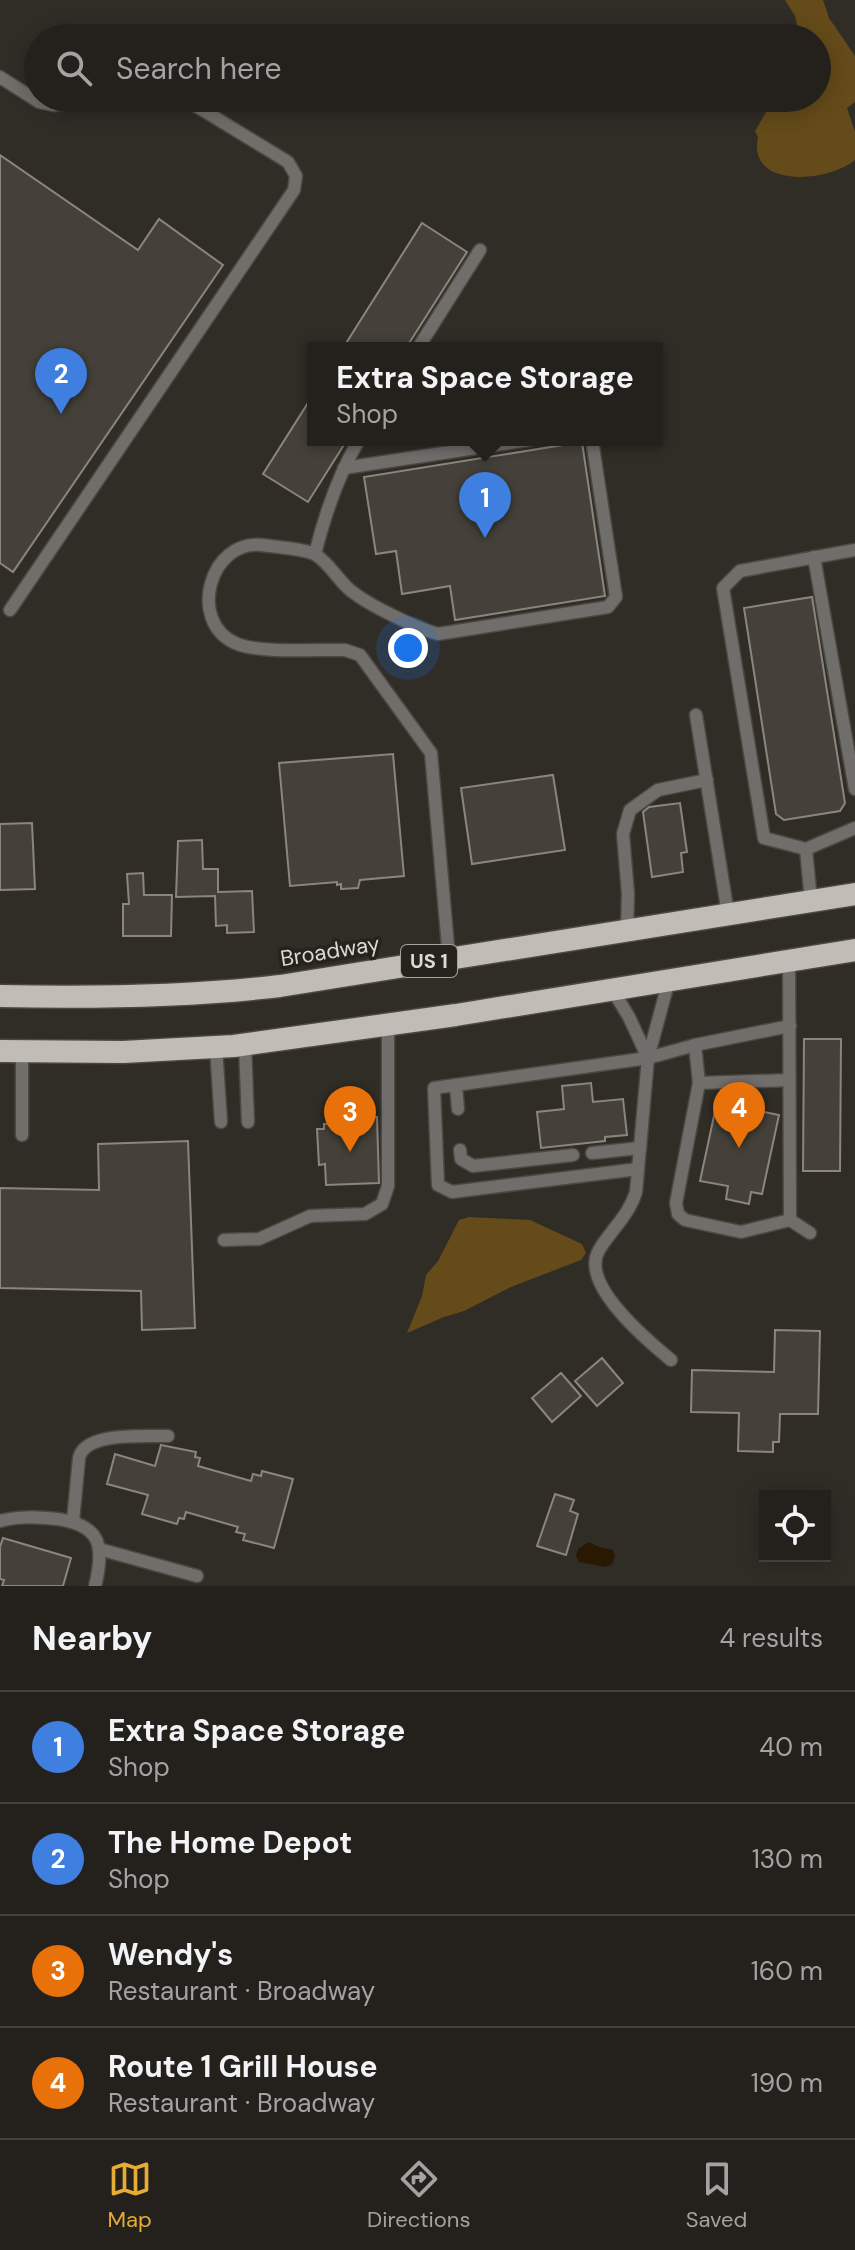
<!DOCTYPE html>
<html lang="en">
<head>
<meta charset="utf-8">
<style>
  :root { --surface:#24211c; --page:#2c2925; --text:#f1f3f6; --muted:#a3a3a3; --line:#413e3b; --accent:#e6ac36 }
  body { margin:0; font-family:"DM Sans",sans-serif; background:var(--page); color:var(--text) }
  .controls { position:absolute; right:24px; bottom:24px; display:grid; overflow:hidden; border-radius:0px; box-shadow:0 4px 20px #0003 }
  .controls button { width:72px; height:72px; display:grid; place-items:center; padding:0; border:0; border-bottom:2px solid var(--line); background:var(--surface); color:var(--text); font:40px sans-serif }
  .you { position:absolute; left:408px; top:648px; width:28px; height:28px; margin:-20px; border:6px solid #fff; border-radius:50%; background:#1a73e8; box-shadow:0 0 0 12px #1a73e833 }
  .badge { display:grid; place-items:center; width:52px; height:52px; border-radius:50%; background:var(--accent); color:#fff; font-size:26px; font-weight:700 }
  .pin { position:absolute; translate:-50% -66px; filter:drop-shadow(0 2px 4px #0008) }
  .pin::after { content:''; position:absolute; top:42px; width:28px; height:24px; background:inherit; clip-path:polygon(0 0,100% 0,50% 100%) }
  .popup { position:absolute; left:307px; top:342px; width:356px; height:104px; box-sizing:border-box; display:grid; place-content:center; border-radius:0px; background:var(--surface); filter:drop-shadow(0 2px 6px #0005); font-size:26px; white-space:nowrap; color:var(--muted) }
  .popup b { font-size:30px; color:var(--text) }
  .popup::after { content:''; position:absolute; left:50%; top:100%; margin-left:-16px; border:16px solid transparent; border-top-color:var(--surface) }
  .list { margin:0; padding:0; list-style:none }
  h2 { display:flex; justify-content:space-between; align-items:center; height:104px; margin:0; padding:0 32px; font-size:34px }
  h2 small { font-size:26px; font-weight:400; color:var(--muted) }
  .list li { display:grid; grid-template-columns:52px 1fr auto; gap:24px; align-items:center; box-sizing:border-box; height:112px; padding:0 32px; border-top:2px solid var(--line) }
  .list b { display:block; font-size:30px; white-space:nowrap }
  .list p { margin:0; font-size:26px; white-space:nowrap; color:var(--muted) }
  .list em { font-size:26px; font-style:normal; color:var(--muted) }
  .icon { flex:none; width:44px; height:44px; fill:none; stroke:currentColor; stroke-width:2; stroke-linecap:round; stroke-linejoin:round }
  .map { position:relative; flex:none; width:855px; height:1586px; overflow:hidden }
  .search { position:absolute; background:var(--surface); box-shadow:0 4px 20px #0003; left:24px; right:24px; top:24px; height:88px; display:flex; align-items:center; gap:20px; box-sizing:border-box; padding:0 28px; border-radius:44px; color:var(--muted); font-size:30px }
  .sheet { height:552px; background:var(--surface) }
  nav { display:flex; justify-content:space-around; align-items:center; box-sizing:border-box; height:112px; border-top:2px solid var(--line); background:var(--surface); font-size:22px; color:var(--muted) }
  nav a { display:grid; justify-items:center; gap:4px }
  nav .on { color:var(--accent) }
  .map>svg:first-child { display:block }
</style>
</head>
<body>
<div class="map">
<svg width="855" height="1586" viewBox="0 0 855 1586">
  <rect width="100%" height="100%" fill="#302c26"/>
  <g fill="#644b19">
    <path d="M785 0H823L829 18 855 56V102L847 108 855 132V160C829 182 747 190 758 137L755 131 769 107 779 98H817V38H800L795 16Z"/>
    <polygon points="469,1217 530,1220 582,1244 586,1253 581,1260 511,1287 464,1311 444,1317 407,1333 422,1296 426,1275 438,1261 459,1220"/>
  </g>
  <polygon fill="#291900" points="589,1542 599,1547 613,1550 615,1556 612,1564 606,1567 579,1562 576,1556 578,1549"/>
  <g fill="#45413a" stroke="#8a867e" stroke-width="2">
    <polygon points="0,155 138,250 159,219 223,265 13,572 0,563"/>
    <polygon points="422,223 467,252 406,348 343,348"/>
    <polygon points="313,395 313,440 347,440 308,502 263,474"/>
    <polygon points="582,442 605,596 455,620 450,586 402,594 396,551 376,554 364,477"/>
    <polygon points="812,597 845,803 840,811 784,820 776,814 744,608"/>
    <polygon points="393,754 404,876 360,880 358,888 341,889 341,884 337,885 337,882 290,886 279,763"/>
    <polygon points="553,775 565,850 472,864 461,788"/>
    <polygon points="680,803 687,852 681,853 683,872 652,877 643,812 649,807"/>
    <polygon points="32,823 35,889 0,890 0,824"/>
    <polygon points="202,840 203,869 218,869 218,892 252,891 254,932 227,933 227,925 216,926 215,896 176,897 178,841"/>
    <polygon points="143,873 144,895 172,895 171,936 123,936 123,904 129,904 127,874"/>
    <polygon points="804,1039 841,1039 840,1171 803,1171"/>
    <polygon points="591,1083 593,1102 623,1099 627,1135 605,1137 605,1141 541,1148 537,1112 564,1109 562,1086"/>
    <polygon points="737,1099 755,1103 754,1110 779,1115 762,1194 751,1192 749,1204 726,1199 728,1186 700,1181 717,1102 735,1106"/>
    <polygon points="377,1117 379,1183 326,1185 325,1164 319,1165 317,1129 324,1129 324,1124 351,1124 350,1118"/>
    <polygon points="188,1141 195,1328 142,1330 141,1291 0,1288 0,1188 99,1190 98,1144"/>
    <polygon points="775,1330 820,1331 818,1414 780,1414 779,1442 773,1442 773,1452 738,1451 739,1413 691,1412 692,1370 774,1372"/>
    <polygon points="602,1358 623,1383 597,1406 575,1381"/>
    <polygon points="561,1373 581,1396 552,1422 532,1398"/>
    <polygon points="161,1445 196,1452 195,1457 200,1458 198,1466 251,1481 253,1474 261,1476 262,1471 293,1479 274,1548 243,1540 245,1534 236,1532 238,1527 186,1512 184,1519 179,1518 177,1524 142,1514 148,1495 107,1484 115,1454 155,1466"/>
    <polygon points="555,1494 574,1500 570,1511 578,1514 566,1555 537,1546"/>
    <polygon points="3,1538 71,1558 63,1586 2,1586 4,1580 0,1579 0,1547"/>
  </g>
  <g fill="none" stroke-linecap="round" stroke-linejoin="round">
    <defs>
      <g id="service">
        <polyline points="0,77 39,102 54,105 143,98"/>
        <polyline points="418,348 480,250"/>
        <polyline points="344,468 529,440"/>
        <path d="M315 554C325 514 338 475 359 440"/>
        <polyline points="814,557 855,789"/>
        <polyline points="10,610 294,190 296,176 288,162 183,98"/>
        <polyline points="696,715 728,914"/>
        <polyline points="806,849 764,838 723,588 740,571 855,550"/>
        <polyline points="811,901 806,849 855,828"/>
        <polyline points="627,930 628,894 623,834 630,810 658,790 707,780"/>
        <path d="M449 958 431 753 360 655 345 650C317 649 259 654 235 643 187 621 210 539 262 545 275 547 307 549 316 555 329 563 338 580 350 590 368 605 416 628 438 634L608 607 616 597 592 440"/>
        <polyline points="789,960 790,1220 810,1233"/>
        <path d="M669 980 648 1058 636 1192C629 1215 611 1230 599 1250 579 1284 648 1341 671 1360"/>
        <polyline points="612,989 629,1017 648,1058"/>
        <polyline points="245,1045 248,1122"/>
        <polyline points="695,1045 699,1083 676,1203 678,1214 685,1220 741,1232 790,1220"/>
        <polyline points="216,1048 221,1122"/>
        <polyline points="699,1083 789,1080"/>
        <polyline points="456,1086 458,1109"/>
        <polyline points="22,1135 22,1052"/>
        <polyline points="460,1150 461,1159 473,1166 573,1155"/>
        <polyline points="592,1153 640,1148"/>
        <polyline points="638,1169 452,1192 438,1185 434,1088 648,1058 695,1045 790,1026"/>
        <polyline points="224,1240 259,1239 310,1216 365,1214 382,1204 388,1186 388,1025"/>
        <path d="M0 1521C19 1516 37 1517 57 1519 101 1525 105 1546 95 1586"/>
        <path d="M73 1521 79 1458C85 1431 145 1437 168 1436"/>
        <polyline points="99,1549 197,1576"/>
      </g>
      <g id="trunk">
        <path d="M0 996C94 998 187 997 280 986L855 894"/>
        <polyline points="0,1051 123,1052 234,1046 456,1015 855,950"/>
      </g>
    </defs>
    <use href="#service" stroke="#4b4842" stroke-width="15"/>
    <use href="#trunk" stroke="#4b4842" stroke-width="25"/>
    <use href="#service" stroke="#706e6b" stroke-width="12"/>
    <use href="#trunk" stroke="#c1bcb5" stroke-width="22"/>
  </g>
  <g text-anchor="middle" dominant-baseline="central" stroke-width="7" stroke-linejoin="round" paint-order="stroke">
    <rect fill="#26231c" stroke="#a5a29e" stroke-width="2" x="401" y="945" width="56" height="32" rx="6"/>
    <g font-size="20" font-weight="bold" fill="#dbd9d5">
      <text x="429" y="961">US 1</text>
    </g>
    <g font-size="22" fill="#dbd9d5" stroke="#26231c">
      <text transform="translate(330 951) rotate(-9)">Broadway</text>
    </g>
  </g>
</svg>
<div class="controls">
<button><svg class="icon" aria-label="locate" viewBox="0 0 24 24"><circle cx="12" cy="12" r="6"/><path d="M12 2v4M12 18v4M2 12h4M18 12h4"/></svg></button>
</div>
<div class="you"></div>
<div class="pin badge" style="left:485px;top:538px;background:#3f7fe0">1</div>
<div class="popup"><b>Extra Space Storage</b>Shop</div>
<div class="pin badge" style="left:61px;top:414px;background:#3f7fe0">2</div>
<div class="pin badge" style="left:350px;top:1152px;background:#e8710a">3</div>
<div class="pin badge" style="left:739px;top:1148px;background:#e8710a">4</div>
<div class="search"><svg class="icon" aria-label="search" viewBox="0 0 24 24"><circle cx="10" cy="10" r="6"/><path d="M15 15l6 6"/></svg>Search here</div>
</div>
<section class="sheet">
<h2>Nearby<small>4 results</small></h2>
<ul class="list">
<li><span class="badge" style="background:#3f7fe0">1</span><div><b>Extra Space Storage</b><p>Shop</p></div><em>40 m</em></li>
<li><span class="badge" style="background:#3f7fe0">2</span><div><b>The Home Depot</b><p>Shop</p></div><em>130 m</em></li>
<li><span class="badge" style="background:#e8710a">3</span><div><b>Wendy's</b><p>Restaurant · Broadway</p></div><em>160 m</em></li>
<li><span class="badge" style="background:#e8710a">4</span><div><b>Route 1 Grill House</b><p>Restaurant · Broadway</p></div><em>190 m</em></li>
</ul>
</section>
<nav>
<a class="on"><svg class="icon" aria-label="map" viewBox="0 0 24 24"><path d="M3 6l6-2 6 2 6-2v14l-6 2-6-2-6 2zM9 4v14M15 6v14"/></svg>Map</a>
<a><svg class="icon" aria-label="directions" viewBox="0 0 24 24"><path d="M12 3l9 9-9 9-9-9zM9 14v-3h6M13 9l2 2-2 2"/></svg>Directions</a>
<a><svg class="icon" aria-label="saved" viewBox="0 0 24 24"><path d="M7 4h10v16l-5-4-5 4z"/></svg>Saved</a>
</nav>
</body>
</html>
